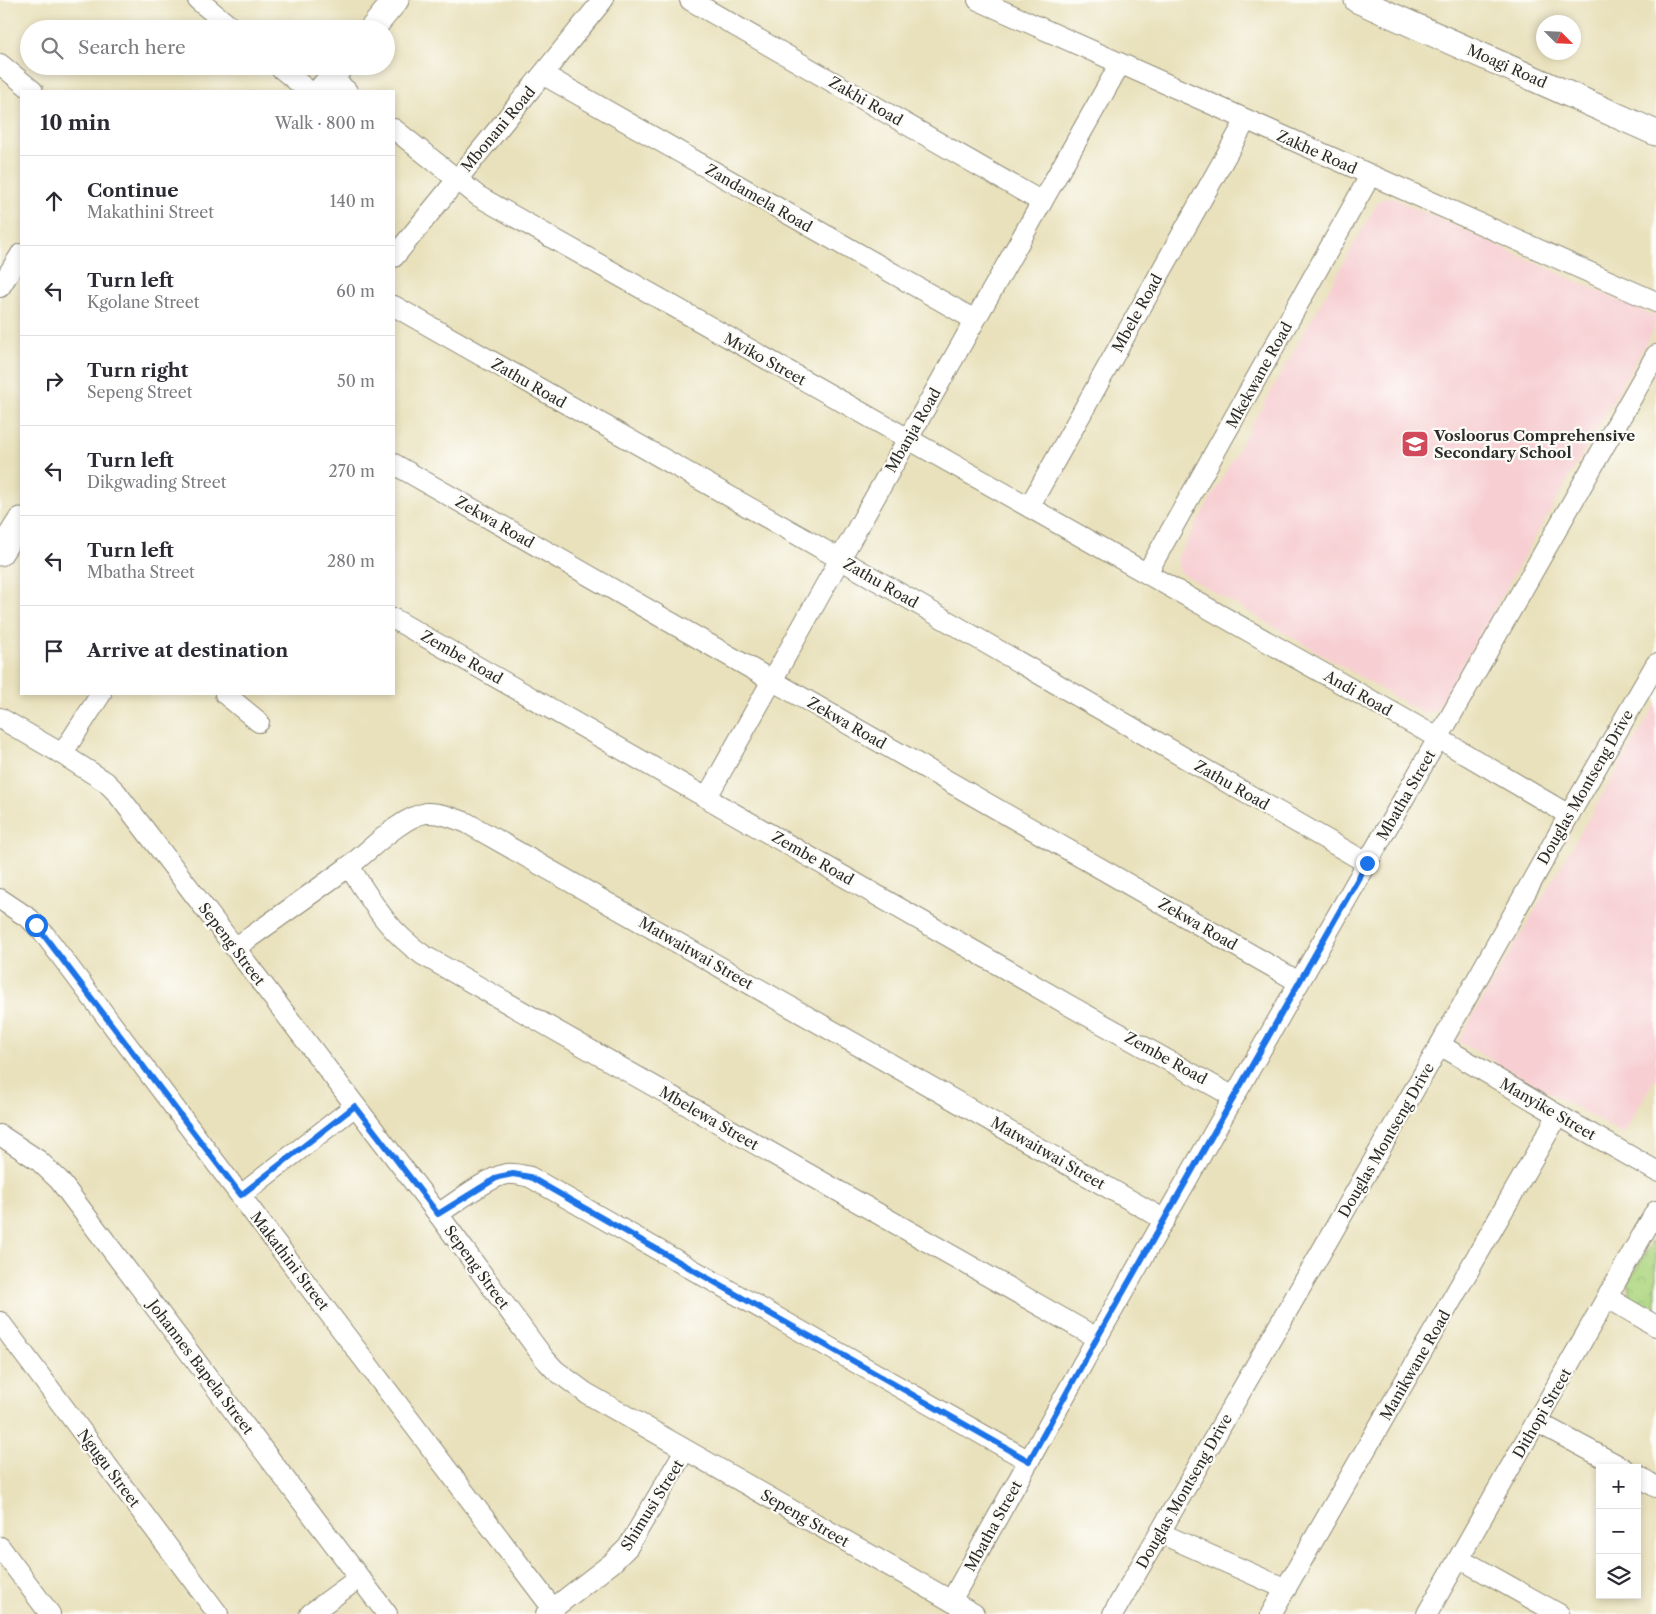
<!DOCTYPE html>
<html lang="en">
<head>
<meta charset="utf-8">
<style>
  :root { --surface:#fff; --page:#f7f7f7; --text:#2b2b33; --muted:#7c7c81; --line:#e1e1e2 }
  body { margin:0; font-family:"Libre Caslon Text",serif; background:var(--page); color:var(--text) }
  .controls { position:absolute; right:15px; bottom:15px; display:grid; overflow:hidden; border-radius:0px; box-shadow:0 2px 8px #0003 }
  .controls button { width:45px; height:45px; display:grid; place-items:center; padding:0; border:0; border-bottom:1px solid var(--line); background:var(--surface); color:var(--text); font:25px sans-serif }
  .compass { position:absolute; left:1536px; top:15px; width:45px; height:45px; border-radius:50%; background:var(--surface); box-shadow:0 2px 8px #0003; rotate:114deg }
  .stop { position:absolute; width:15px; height:15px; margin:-11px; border:4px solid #1a73e8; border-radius:50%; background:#fff }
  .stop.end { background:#1a73e8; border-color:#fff; box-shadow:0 1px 5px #0008 }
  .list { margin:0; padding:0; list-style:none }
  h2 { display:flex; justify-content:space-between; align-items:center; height:65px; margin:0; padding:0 20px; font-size:21px }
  h2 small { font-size:16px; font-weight:400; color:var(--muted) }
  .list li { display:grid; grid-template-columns:32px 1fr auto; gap:15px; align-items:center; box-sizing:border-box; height:90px; padding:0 20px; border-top:1px solid var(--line) }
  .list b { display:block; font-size:19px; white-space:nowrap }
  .list p { margin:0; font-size:16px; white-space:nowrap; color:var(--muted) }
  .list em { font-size:16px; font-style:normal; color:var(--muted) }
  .icon { flex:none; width:28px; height:28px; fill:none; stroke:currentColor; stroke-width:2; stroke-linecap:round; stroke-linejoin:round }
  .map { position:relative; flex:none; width:1656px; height:1614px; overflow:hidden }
  .search { position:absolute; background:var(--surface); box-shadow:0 2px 8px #0003; left:20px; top:20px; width:375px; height:55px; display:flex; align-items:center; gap:12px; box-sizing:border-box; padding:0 18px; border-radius:28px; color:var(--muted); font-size:19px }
  .panel { position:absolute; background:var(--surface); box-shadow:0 2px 8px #0003; left:20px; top:90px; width:375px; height:605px; border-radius:0px }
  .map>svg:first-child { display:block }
</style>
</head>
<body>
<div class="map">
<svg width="1656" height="1614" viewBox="0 0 1656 1614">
  <defs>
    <pattern id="park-crowns" width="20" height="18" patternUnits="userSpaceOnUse" patternTransform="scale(1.25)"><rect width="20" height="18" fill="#add681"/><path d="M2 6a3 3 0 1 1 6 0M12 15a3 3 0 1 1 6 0" fill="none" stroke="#95b870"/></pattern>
  </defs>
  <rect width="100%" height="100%" fill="#fdfcf7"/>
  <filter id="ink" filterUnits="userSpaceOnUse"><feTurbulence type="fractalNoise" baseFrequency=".02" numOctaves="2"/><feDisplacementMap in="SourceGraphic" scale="10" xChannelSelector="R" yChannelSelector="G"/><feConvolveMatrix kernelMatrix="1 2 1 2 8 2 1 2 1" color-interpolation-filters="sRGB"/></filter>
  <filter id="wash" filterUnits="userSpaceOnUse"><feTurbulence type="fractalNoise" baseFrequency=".0096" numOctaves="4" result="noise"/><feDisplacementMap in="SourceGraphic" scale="20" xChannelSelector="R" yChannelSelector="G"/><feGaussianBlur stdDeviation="1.12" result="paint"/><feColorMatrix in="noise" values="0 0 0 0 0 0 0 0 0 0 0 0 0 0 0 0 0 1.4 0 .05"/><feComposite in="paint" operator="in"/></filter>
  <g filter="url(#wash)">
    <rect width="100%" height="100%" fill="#e9e1bc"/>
    <g fill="#f7cfd3">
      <polygon points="1392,198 1656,317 1653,331 1437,709 1424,714 1180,572 1177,558 1379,200"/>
      <polygon points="1656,704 1656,1077 1623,1134 1458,1041"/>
    </g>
    <polygon fill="url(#park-crowns)" stroke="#6c8056" points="1656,1235 1656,1312 1630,1297 1628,1284"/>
  </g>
  <g filter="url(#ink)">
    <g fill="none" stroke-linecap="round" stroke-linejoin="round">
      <defs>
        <g id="minor">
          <polyline points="198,0 233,29"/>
          <polyline points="690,0 1042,202"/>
          <polyline points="978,0 1656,302"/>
          <polyline points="0,64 33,91"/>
          <polyline points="278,66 309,91"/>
          <polyline points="544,75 975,320"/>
          <polyline points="332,78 347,91"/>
          <polyline points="394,129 478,196 1438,738 1569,815"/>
          <polyline points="394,257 603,0"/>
          <polyline points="0,287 21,254"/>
          <polyline points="394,306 840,559 1367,863"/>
          <polyline points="394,464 1299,982"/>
          <polyline points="1029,507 1246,120"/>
          <polyline points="1147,573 1370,176"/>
          <polyline points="394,619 1072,1007 1234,1097"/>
          <polyline points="225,694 259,722"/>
          <polyline points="0,718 62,754 106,782 116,792 438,1214 544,1358 555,1370 586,1393 974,1614"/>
          <polyline points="62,754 101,694"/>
          <polyline points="707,797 840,559 1120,64"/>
          <path d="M349 866C372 902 387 930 423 955L1097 1338"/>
          <polyline points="0,899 30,919 45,935 306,1283 553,1609"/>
          <path d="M235 948C273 921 311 894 348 867 368 852 401 817 426 813 440 812 454 818 467 823L1165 1220"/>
          <polyline points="1440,1045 1558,1115 1656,1171"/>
          <polyline points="0,1135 38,1160 59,1180 387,1614"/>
          <polyline points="241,1195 355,1106"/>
          <path d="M438 1214C455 1203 487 1178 506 1174 514 1173 522 1175 530 1177L1029 1461"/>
          <polyline points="1608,1298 1656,1326"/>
          <polyline points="0,1322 218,1614"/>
          <polyline points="1537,1422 1623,1468"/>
          <polyline points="1637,1475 1656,1487"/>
          <polyline points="1160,1533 1286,1589"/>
          <polyline points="0,1547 50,1614"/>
          <polyline points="1459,1558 1559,1614"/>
          <polyline points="951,1601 1097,1338 1656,355"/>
          <polyline points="310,1614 359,1578"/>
          <polyline points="546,1614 612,1563 628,1547 685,1450"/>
          <polyline points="1113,1614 1440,1045 1569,815 1656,664"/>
          <polyline points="1271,1614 1558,1115"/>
          <polyline points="1427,1614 1656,1211"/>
        </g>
        <g id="tertiary">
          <polyline points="1357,0 1656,133"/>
          <polyline points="372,29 396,0"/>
          <polyline points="320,91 341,66"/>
          <polyline points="0,553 21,520"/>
        </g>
      </defs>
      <use href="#minor" stroke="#8a8674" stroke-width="22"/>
      <use href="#tertiary" stroke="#8a8674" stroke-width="27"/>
      <use href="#minor" stroke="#fff" stroke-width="20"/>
      <use href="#tertiary" stroke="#fff" stroke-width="25"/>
    </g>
  </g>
  <g fill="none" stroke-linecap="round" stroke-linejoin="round" filter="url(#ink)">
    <polyline stroke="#1a73e8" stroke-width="6" points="36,925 241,1195 355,1106 438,1214 498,1177 513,1174 530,1177 1029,1461 1097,1338 1367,863"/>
  </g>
  <defs>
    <symbol id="school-square" viewBox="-11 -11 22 22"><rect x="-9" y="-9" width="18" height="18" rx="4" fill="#d1495b" stroke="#fdfcf7"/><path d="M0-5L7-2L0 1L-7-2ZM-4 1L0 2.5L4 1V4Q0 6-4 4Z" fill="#fff"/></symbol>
  </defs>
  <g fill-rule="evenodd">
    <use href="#school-square" x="1399" y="428" width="32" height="32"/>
  </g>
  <g text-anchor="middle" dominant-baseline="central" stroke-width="4.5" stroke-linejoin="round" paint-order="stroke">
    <g font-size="15" fill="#2b2b2b" stroke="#fdfcf7">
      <text transform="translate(1507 66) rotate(24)">Moagi Road</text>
      <text transform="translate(866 101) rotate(30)">Zakhi Road</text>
      <text transform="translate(498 129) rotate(-50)">Mbonani Road</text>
      <text transform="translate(1317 152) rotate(24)">Zakhe Road</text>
      <text transform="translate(759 198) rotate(30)">Zandamela Road</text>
      <text transform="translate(1137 313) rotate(-61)">Mbele Road</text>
      <text transform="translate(765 359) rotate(29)">Mviko Street</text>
      <text transform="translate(1259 375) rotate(-61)">Mkekwane Road</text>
      <text transform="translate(529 383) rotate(30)">Zathu Road</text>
      <text transform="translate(913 430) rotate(-60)">Mbanja Road</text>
      <text transform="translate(495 522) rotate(30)">Zekwa Road</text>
      <text transform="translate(881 583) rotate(30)">Zathu Road</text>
      <text transform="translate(462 657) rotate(30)">Zembe Road</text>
      <text transform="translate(1358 693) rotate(30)">Andi Road</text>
      <text transform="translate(847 723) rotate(30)">Zekwa Road</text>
      <text transform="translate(1232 785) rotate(30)">Zathu Road</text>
      <text transform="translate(1585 787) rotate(-60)">Douglas Montseng Drive</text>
      <text transform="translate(1406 795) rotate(-60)">Mbatha Street</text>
      <text transform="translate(813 858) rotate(30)">Zembe Road</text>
      <text transform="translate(1198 924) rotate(30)">Zekwa Road</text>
      <text transform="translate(232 944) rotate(53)">Sepeng Street</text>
      <text transform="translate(696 953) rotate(30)">Matwaitwai Street</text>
      <text transform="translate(1166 1058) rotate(29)">Zembe Road</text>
      <text transform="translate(1548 1109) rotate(30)">Manyike Street</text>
      <text transform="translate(709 1118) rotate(30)">Mbelewa Street</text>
      <text transform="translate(1386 1140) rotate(-60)">Douglas Montseng Drive</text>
      <text transform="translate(1048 1153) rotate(30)">Matwaitwai Street</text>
      <text transform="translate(290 1261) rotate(53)">Makathini Street</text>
      <text transform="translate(477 1267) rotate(54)">Sepeng Street</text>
      <text transform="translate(1415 1365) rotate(-60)">Manikwane Road</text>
      <text transform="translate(201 1367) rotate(53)">Johannes Bapela Street</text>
      <text transform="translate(1542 1413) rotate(-60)">Dithopi Street</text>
      <text transform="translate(109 1468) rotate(53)">Ngugu Street</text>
      <text transform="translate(1184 1491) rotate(-60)">Douglas Montseng Drive</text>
      <text transform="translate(652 1505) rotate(-58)">Shimusi Street</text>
      <text transform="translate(805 1518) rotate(30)">Sepeng Street</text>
      <text transform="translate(993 1526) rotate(-61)">Mbatha Street</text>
    </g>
    <g font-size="15" font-weight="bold" fill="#2b2b2b" stroke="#fdfcf7" text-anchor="start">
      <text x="1434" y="435">Vosloorus Comprehensive<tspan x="1434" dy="17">Secondary School</tspan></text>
    </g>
  </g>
</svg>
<div class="controls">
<button>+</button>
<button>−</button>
<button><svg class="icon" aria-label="layers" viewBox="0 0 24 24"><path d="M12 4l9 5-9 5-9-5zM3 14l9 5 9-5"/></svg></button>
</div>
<svg class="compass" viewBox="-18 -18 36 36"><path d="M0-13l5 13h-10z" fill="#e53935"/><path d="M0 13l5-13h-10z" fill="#7c7c81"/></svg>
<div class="stop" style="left:36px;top:925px"></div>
<div class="stop end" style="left:1367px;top:863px"></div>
<div class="search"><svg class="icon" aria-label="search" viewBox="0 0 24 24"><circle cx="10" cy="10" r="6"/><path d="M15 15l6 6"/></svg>Search here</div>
<section class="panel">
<h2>10 min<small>Walk · 800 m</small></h2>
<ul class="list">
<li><svg class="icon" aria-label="ahead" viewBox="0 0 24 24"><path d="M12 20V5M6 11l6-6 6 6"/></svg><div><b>Continue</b><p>Makathini Street</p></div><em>140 m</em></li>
<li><svg class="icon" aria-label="left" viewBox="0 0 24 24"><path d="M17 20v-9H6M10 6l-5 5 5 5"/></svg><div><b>Turn left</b><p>Kgolane Street</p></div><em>60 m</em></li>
<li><svg class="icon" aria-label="right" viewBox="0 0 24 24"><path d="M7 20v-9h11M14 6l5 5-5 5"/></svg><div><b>Turn right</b><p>Sepeng Street</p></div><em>50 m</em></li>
<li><svg class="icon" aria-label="left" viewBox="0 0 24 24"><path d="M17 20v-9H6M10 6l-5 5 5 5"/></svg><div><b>Turn left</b><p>Dikgwading Street</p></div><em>270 m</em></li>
<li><svg class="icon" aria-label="left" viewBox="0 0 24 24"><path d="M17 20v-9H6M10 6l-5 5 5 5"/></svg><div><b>Turn left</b><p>Mbatha Street</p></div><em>280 m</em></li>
<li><svg class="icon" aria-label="arrive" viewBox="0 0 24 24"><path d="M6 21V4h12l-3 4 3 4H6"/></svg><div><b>Arrive at destination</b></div></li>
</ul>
</section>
</div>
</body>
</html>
